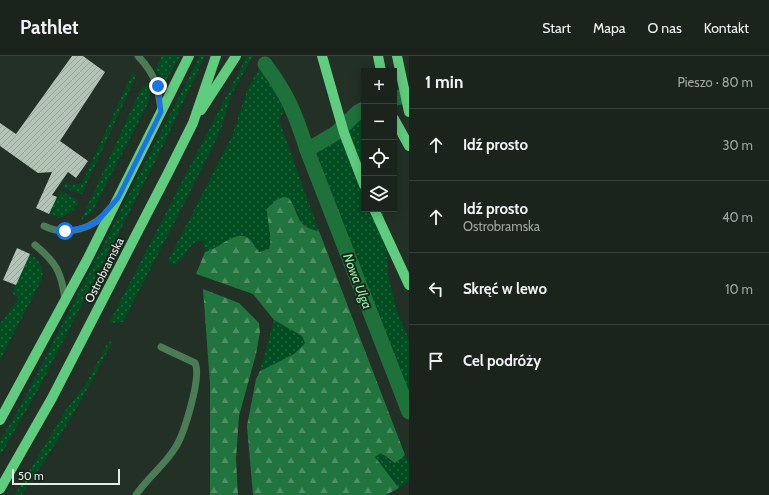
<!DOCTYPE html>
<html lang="pl">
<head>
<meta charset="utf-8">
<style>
  :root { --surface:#1a241c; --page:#273029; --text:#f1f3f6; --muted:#9fa4a3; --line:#38413b }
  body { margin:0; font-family:Cabin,sans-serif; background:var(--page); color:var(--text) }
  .controls { position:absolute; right:12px; top:12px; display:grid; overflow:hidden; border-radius:0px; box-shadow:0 2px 10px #0003 }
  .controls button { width:36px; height:36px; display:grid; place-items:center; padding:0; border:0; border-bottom:1px solid var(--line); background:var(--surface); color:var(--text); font:20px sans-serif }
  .scale { position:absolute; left:12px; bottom:10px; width:108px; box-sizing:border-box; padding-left:4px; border:2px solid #e4ede5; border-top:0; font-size:11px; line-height:14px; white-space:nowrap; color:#e4ede5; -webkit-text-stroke:3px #19261b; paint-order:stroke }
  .stop { position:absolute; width:12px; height:12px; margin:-9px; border:3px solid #1a73e8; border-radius:50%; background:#fff }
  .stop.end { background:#1a73e8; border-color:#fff; box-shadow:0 1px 4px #0008 }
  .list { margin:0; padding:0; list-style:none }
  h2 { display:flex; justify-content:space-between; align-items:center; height:52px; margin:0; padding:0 16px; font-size:17px }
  h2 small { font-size:13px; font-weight:400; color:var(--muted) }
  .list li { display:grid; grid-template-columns:26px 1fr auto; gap:12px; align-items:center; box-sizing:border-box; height:72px; padding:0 16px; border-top:1px solid var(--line) }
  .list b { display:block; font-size:15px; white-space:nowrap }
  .list p { margin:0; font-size:13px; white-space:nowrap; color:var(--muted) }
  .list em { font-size:13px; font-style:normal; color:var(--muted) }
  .icon { flex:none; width:22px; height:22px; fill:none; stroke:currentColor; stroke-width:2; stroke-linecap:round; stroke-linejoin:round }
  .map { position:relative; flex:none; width:409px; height:439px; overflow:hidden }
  header { display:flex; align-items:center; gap:24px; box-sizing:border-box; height:56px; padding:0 20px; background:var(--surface); border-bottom:1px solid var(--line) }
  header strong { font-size:19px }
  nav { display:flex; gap:22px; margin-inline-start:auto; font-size:14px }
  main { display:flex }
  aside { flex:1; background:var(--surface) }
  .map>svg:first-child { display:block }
</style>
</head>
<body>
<header>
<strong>Pathlet</strong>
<nav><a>Start</a><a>Mapa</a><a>O nas</a><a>Kontakt</a></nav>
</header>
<main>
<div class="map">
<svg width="409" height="439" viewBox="0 0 409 439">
  <defs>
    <pattern id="grass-dots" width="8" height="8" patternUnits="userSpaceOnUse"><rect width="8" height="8" fill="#004d21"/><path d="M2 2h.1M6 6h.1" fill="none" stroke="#256741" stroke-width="1.8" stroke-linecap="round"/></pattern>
    <pattern id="forest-firs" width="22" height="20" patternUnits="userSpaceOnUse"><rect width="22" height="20" fill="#22743e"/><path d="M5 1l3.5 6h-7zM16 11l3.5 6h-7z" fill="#4d8f63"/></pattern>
    <pattern id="building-hatch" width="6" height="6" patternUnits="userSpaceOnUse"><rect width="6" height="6" fill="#b3c4b6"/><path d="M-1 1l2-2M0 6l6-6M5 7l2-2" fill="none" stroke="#97a59a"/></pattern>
  </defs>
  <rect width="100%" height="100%" fill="#223025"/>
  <g fill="url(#grass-dots)">
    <polygon points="162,0 180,0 163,30 156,12"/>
    <polygon points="200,0 205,0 158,100 39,332 0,400 0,385 22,347"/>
    <polygon points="247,0 253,0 231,39 221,73 206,105 123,266 109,267"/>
    <path d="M260 11 272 27 284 55 279 64 319 175C303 173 298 165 295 150L269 177C273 188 271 195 259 196L252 186 233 181 211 195 205 196 203 185H198C187 191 183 205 174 209L168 205 232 80 248 32Z"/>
    <polygon points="133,16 136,20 82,138 61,131 65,128 74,129 82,127"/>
    <polygon points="148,27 150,38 148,47 92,156 81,164 141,33"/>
    <polygon points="364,59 364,153 383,153 389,224 397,255 409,284 409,339 330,133 316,103 319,95 358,62"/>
    <polygon points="60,135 76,143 78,146 73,155 60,162 49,158"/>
    <path d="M30 198C40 204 44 211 42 223L0 304V268L19 242 12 237Z"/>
    <polygon points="274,264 302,280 305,287 294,298 260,315"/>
    <path d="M113 284C85 339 57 389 21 439H15L65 355 87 326 107 288Z"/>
    <path d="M381 397 391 406 401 403 405 399 409 407V425L399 432C393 420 381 412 375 401Z"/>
  </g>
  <g fill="url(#forest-firs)">
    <path d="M283 141 289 142C300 158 295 171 319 175L405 399 395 407 381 397 375 401 399 432 386 439H253L247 370 256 323 260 315 294 298 305 287 302 280 274 264 253 238 196 218 205 196C218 194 235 173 248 182 253 185 255 192 259 196L269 193C273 183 267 166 267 153L276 144Z"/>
    <polygon points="203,233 239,247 259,267 260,276 256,298 239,360 236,403 238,439 210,439 210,328"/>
  </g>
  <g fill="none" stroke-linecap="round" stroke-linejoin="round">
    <g stroke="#1f713c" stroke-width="15">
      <path d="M265 8C288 39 295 57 307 94L409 356"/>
      <polyline points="394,43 409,38"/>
      <polyline points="307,94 336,77 358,56 364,53"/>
    </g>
  </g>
  <g fill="url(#building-hatch)">
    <polygon points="72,0 83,0 105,16 60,85 88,105 76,122 68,116 52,139 57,141 49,158 36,152 52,116 38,117 0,90 0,67 16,78"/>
    <polygon points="17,192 30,198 16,229 3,224"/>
  </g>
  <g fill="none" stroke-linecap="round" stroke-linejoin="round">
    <g stroke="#4b7c57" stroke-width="7">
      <path d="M138 0C156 19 158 31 161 55"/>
      <path d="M44 170C67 181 95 173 110 152"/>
      <path d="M35 189C56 206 62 217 65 244"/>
      <path d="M136 439C147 422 164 410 175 392 184 379 202 320 195 307L161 291"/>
    </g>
    <g stroke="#60cc7f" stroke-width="10">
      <polyline points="322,0 344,77 364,129"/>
      <polyline points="378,0 381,15"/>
      <polyline points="397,0 409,56"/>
      <polyline points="201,54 236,0"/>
      <polyline points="394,63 409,90"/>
      <polyline points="374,153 409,229"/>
      <polyline points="0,364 87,204 189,0"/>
      <polyline points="0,433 52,342 169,115 193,67 216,0"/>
    </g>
  </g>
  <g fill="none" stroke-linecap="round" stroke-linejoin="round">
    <polyline stroke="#1a73e8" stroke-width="5" points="65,175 86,171 98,165 118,142 161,56 158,30"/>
  </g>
  <g text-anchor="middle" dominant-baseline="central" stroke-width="4" stroke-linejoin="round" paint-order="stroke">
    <g font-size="12" fill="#e4ede5" stroke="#19261b">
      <text transform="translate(104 214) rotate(-63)">Ostrobramska</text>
    </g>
    <g font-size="13" font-style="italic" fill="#8ff8aa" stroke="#19261b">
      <text transform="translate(358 225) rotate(69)">Nowa Ulga</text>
    </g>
  </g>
</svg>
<div class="controls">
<button>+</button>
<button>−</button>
<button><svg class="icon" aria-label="locate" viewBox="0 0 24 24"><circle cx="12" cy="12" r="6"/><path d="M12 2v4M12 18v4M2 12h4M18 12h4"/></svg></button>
<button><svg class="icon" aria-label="layers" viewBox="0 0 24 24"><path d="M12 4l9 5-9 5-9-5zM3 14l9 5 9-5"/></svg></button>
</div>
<div class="scale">50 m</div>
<div class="stop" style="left:65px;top:175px"></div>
<div class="stop end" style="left:158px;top:30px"></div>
</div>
<aside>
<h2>1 min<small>Pieszo · 80 m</small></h2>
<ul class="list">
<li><svg class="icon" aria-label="ahead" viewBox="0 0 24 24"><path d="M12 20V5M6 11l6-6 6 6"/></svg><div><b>Idź prosto</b></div><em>30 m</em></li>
<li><svg class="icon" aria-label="ahead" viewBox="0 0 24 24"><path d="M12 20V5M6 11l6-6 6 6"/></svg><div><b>Idź prosto</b><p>Ostrobramska</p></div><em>40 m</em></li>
<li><svg class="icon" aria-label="left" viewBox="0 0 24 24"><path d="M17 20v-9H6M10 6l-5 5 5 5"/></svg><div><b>Skręć w lewo</b></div><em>10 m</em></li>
<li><svg class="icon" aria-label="arrive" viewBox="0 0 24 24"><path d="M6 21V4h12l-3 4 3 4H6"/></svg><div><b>Cel podróży</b></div></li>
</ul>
</aside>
</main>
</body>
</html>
